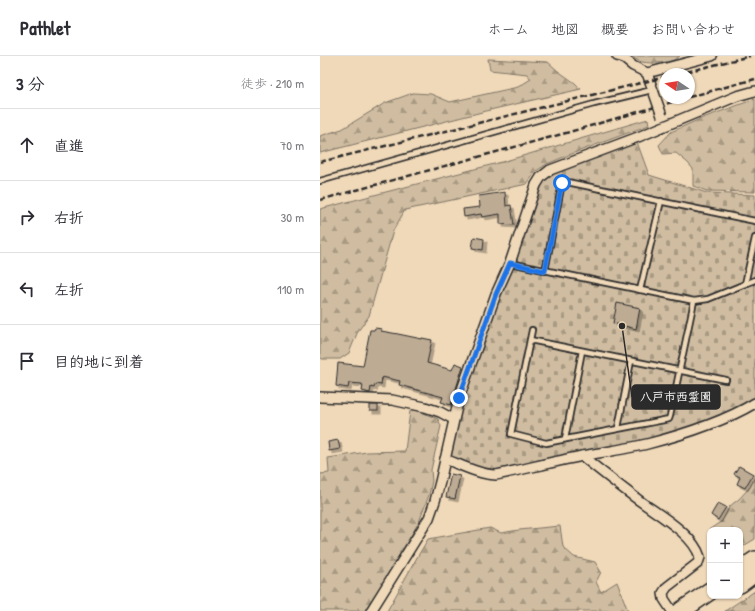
<!DOCTYPE html>
<html lang="ja">
<head>
<meta charset="utf-8">
<style>
  :root { --surface:#fff; --page:#f7f7f7; --text:#2b2b33; --muted:#7c7c81; --line:#e1e1e2 }
  body { margin:0; font-family:"Patrick Hand","Klee One",sans-serif; background:var(--page); color:var(--text) }
  .controls { position:absolute; right:12px; bottom:12px; display:grid; overflow:hidden; border-radius:8px; box-shadow:0 1px 3px #0004 }
  .controls button { width:36px; height:36px; display:grid; place-items:center; padding:0; border:0; border-bottom:1px solid var(--line); background:var(--surface); color:var(--text); font:20px sans-serif }
  .compass { position:absolute; left:339px; top:12px; width:36px; height:36px; border-radius:50%; background:var(--surface); box-shadow:0 1px 3px #0004; rotate:282deg }
  .stop { position:absolute; width:12px; height:12px; margin:-9px; border:3px solid #1a73e8; border-radius:50%; background:#fff }
  .stop.end { background:#1a73e8; border-color:#fff; box-shadow:0 1px 4px #0008 }
  .list { margin:0; padding:0; list-style:none }
  h2 { display:flex; justify-content:space-between; align-items:center; height:52px; margin:0; padding:0 16px; font-size:17px }
  h2 small { font-size:13px; font-weight:400; color:var(--muted) }
  .list li { display:grid; grid-template-columns:26px 1fr auto; gap:12px; align-items:center; box-sizing:border-box; height:72px; padding:0 16px; border-top:1px solid var(--line) }
  .list b { display:block; font-size:15px; white-space:nowrap }
  .list em { font-size:13px; font-style:normal; color:var(--muted) }
  .icon { flex:none; width:22px; height:22px; fill:none; stroke:currentColor; stroke-width:2; stroke-linecap:round; stroke-linejoin:round }
  .map { position:relative; flex:none; width:435px; height:555px; overflow:hidden }
  header { display:flex; align-items:center; gap:24px; box-sizing:border-box; height:56px; padding:0 20px; background:var(--surface); border-bottom:1px solid var(--line) }
  header strong { font-size:19px }
  nav { display:flex; gap:22px; margin-inline-start:auto; font-size:14px }
  main { display:flex }
  aside { flex:1; background:var(--surface) }
  .map>svg:first-child { display:block }
</style>
</head>
<body>
<header>
<strong>Pathlet</strong>
<nav><a>ホーム</a><a>地図</a><a>概要</a><a>お問い合わせ</a></nav>
</header>
<main>
<aside>
<h2>3 分<small>徒歩 · 210 m</small></h2>
<ul class="list">
<li><svg class="icon" aria-label="ahead" viewBox="0 0 24 24"><path d="M12 20V5M6 11l6-6 6 6"/></svg><div><b>直進</b></div><em>70 m</em></li>
<li><svg class="icon" aria-label="right" viewBox="0 0 24 24"><path d="M7 20v-9h11M14 6l5 5-5 5"/></svg><div><b>右折</b></div><em>30 m</em></li>
<li><svg class="icon" aria-label="left" viewBox="0 0 24 24"><path d="M17 20v-9H6M10 6l-5 5 5 5"/></svg><div><b>左折</b></div><em>110 m</em></li>
<li><svg class="icon" aria-label="arrive" viewBox="0 0 24 24"><path d="M6 21V4h12l-3 4 3 4H6"/></svg><div><b>目的地に到着</b></div></li>
</ul>
</aside>
<div class="map">
<svg width="435" height="555" viewBox="0 0 435 555">
  <defs>
    <pattern id="forest-firs" width="22" height="20" patternUnits="userSpaceOnUse"><rect width="22" height="20" fill="#d0bda1"/><path d="M5 1l3.5 6h-7zM16 11l3.5 6h-7z" fill="#a99a83"/></pattern>
    <pattern id="cemetery-stones" width="16" height="16" patternUnits="userSpaceOnUse"><rect width="16" height="16" fill="#d0bda1"/><path d="M2 7V4a2 2 0 0 1 4 0v3zM10 15v-3a2 2 0 0 1 4 0v3z" fill="#a99a83"/></pattern>
    <filter id="shadow"><feDropShadow dx="3" dy="3" stdDeviation="0" flood-color="#0004"/></filter>
  </defs>
  <rect width="100%" height="100%" fill="#f0d9b9"/>
  <filter id="ink" filterUnits="userSpaceOnUse"><feTurbulence type="fractalNoise" baseFrequency=".025" numOctaves="2"/><feDisplacementMap in="SourceGraphic" scale="8" xChannelSelector="R" yChannelSelector="G"/><feConvolveMatrix kernelMatrix="1 2 1 2 8 2 1 2 1" color-interpolation-filters="sRGB"/></filter>
  <g filter="url(#ink)">
    <g fill="url(#forest-firs)" stroke="#7e7466">
      <path d="M311 0H360C351 8 333 8 322 6 318 5 314 2 311 0Z"/>
      <polygon points="168,3 228,6 238,15 255,27 261,33 174,53 0,97 0,80 22,73 65,47 93,37 111,38 130,46 198,31 211,23 207,18 170,14"/>
      <polygon points="435,43 435,136 387,135 373,130 373,113 368,107 356,97 343,98 339,89 351,76 380,63"/>
      <polygon points="328,63 329,69 246,100 227,108 216,115 207,128 85,154 73,175 49,260 38,275 29,297 20,303 2,303 0,301 0,153 182,106"/>
      <polygon points="96,354 118,363 121,370 111,414 112,425 109,439 99,466 59,533 45,555 0,555 0,418 9,417 8,402 47,396 85,395 90,355"/>
      <polygon points="435,421 435,483 420,492 420,474 390,474 390,485 389,479 390,473 402,465 410,450 419,443 430,431"/>
      <path d="M240 470 243 491 254 501 275 506 281 516 276 526 281 536 297 526 308 555H67C81 531 93 507 108 483L170 472 181 477 199 474Z"/>
      <polygon points="435,535 435,555 405,555"/>
    </g>
    <polygon fill="url(#cemetery-stones)" stroke="#7e7466" points="317,86 329,119 387,137 435,139 435,345 396,363 324,386 173,416 130,402 143,343 149,326 179,244 201,190 223,126 229,119"/>
    <g fill="#bdab94" stroke="#2b2b2b" filter="url(#shadow)">
      <polygon points="185,136 186,150 191,149 194,169 180,168 180,158 162,161 161,158 144,161 143,153 160,151 159,140"/>
      <polygon points="154,181 164,183 163,194 152,192"/>
      <polygon points="297,247 320,252 316,273 293,267"/>
      <polygon points="55,272 62,273 61,275 78,278 102,283 102,282 112,284 107,307 132,314 135,307 143,310 131,349 121,346 123,341 79,329 80,325 62,321 61,329 55,328 54,332 51,331 50,337 42,335 43,329 42,329 42,328 29,327 28,332 16,330 18,307 43,310 50,274 54,274"/>
      <rect x="50" y="349" width="8" height="6"/>
      <polygon points="18,384 20,393 9,395 8,386"/>
      <polygon points="419,410 433,418 425,432 417,428 420,421 414,418"/>
      <polygon points="131,418 140,420 135,443 126,441"/>
      <polygon points="398,447 406,451 398,464 391,459"/>
    </g>
    <g fill="none" stroke-linecap="round" stroke-linejoin="round">
      <defs>
        <g id="lane">
          <polyline points="0,125 274,48 332,34"/>
          <polyline points="190,207 374,245 388,243 425,228 435,224"/>
          <polyline points="225,215 242,127 247,126 435,165"/>
          <polyline points="425,228 435,182"/>
          <polyline points="320,234 341,145"/>
          <polyline points="212,274 191,378 226,387 349,363 350,360 374,245"/>
          <polyline points="210,284 406,324"/>
          <polyline points="298,372 311,305"/>
          <polyline points="245,383 262,295"/>
        </g>
        <g id="street">
          <polyline points="297,0 302,1 313,10 327,17 392,0"/>
          <polyline points="327,17 334,37"/>
          <polyline points="0,341 72,344 105,351 120,356 133,363"/>
          <path d="M262 400C281 415 301 431 320 445 339 459 373 478 380 501L378 507 347 531 343 537 344 543 352 555"/>
          <path d="M125 403C141 409 158 418 176 419 204 413 233 406 262 400 284 396 306 393 327 388 362 379 405 365 435 347"/>
          <polyline points="51,555 109,462 115,445 120,426 139,342 176,238 190,207 216,129 221,121 230,114 318,81 417,40 435,35"/>
        </g>
        <g id="highway">
          <polyline points="420,514 435,504"/>
          <polyline points="420,528 435,517"/>
          <polyline points="361,555 390,535"/>
        </g>
      </defs>
      <use href="#lane" stroke="#2b2b2b" stroke-width="8"/>
      <use href="#street" stroke="#2b2b2b" stroke-width="12"/>
      <use href="#highway" stroke="#2b2b2b" stroke-width="20"/>
      <use href="#lane" stroke="#f0d9b9" stroke-width="4.5"/>
      <use href="#street" stroke="#f0d9b9" stroke-width="9"/>
      <use href="#highway" stroke="#f0d9b9" stroke-width="17"/>
      <g stroke="#2b2b2b" stroke-width="2.5" stroke-dasharray="6 3" stroke-linecap="butt">
        <polyline points="358,18 430,0"/>
        <polyline points="369,41 435,23"/>
        <polyline points="0,106 345,21"/>
        <polyline points="0,144 246,77 366,42"/>
      </g>
      <defs>
        <polyline id="street-bridge" points="334,37 342,60"/>
      </defs>
      <use href="#street-bridge" stroke="#2b2b2b" stroke-width="12" stroke-linecap="butt"/>
      <use href="#street-bridge" stroke="#f0d9b9" stroke-width="9"/>
    </g>
  </g>
  <g fill="none" stroke-linecap="round" stroke-linejoin="round" filter="url(#ink)">
    <polyline stroke="#1a73e8" stroke-width="5" points="139,342 176,238 190,207 225,215 242,127"/>
  </g>
  <path fill="none" stroke="#2b2b2b" stroke-width="1.5" d="M302 270L312 341"/>
  <circle fill="#2b2b2b" stroke="#f0d9b9" stroke-width="1.5" cx="302" cy="270" r="4"/>
  <rect fill="#2b2b2b" stroke="#2b2b2b" stroke-width="1.5" x="312" y="329" width="88" height="24" rx="4"/>
  <g font-size="12" text-anchor="middle" font-weight="bold" fill="#fff">
    <text x="356" y="345">八戸市西霊園</text>
  </g>
</svg>
<div class="controls">
<button>+</button>
<button>−</button>
</div>
<svg class="compass" viewBox="-18 -18 36 36"><path d="M0-13l5 13h-10z" fill="#e53935"/><path d="M0 13l5-13h-10z" fill="#7c7c81"/></svg>
<div class="stop" style="left:242px;top:127px"></div>
<div class="stop end" style="left:139px;top:342px"></div>
</div>
</main>
</body>
</html>
